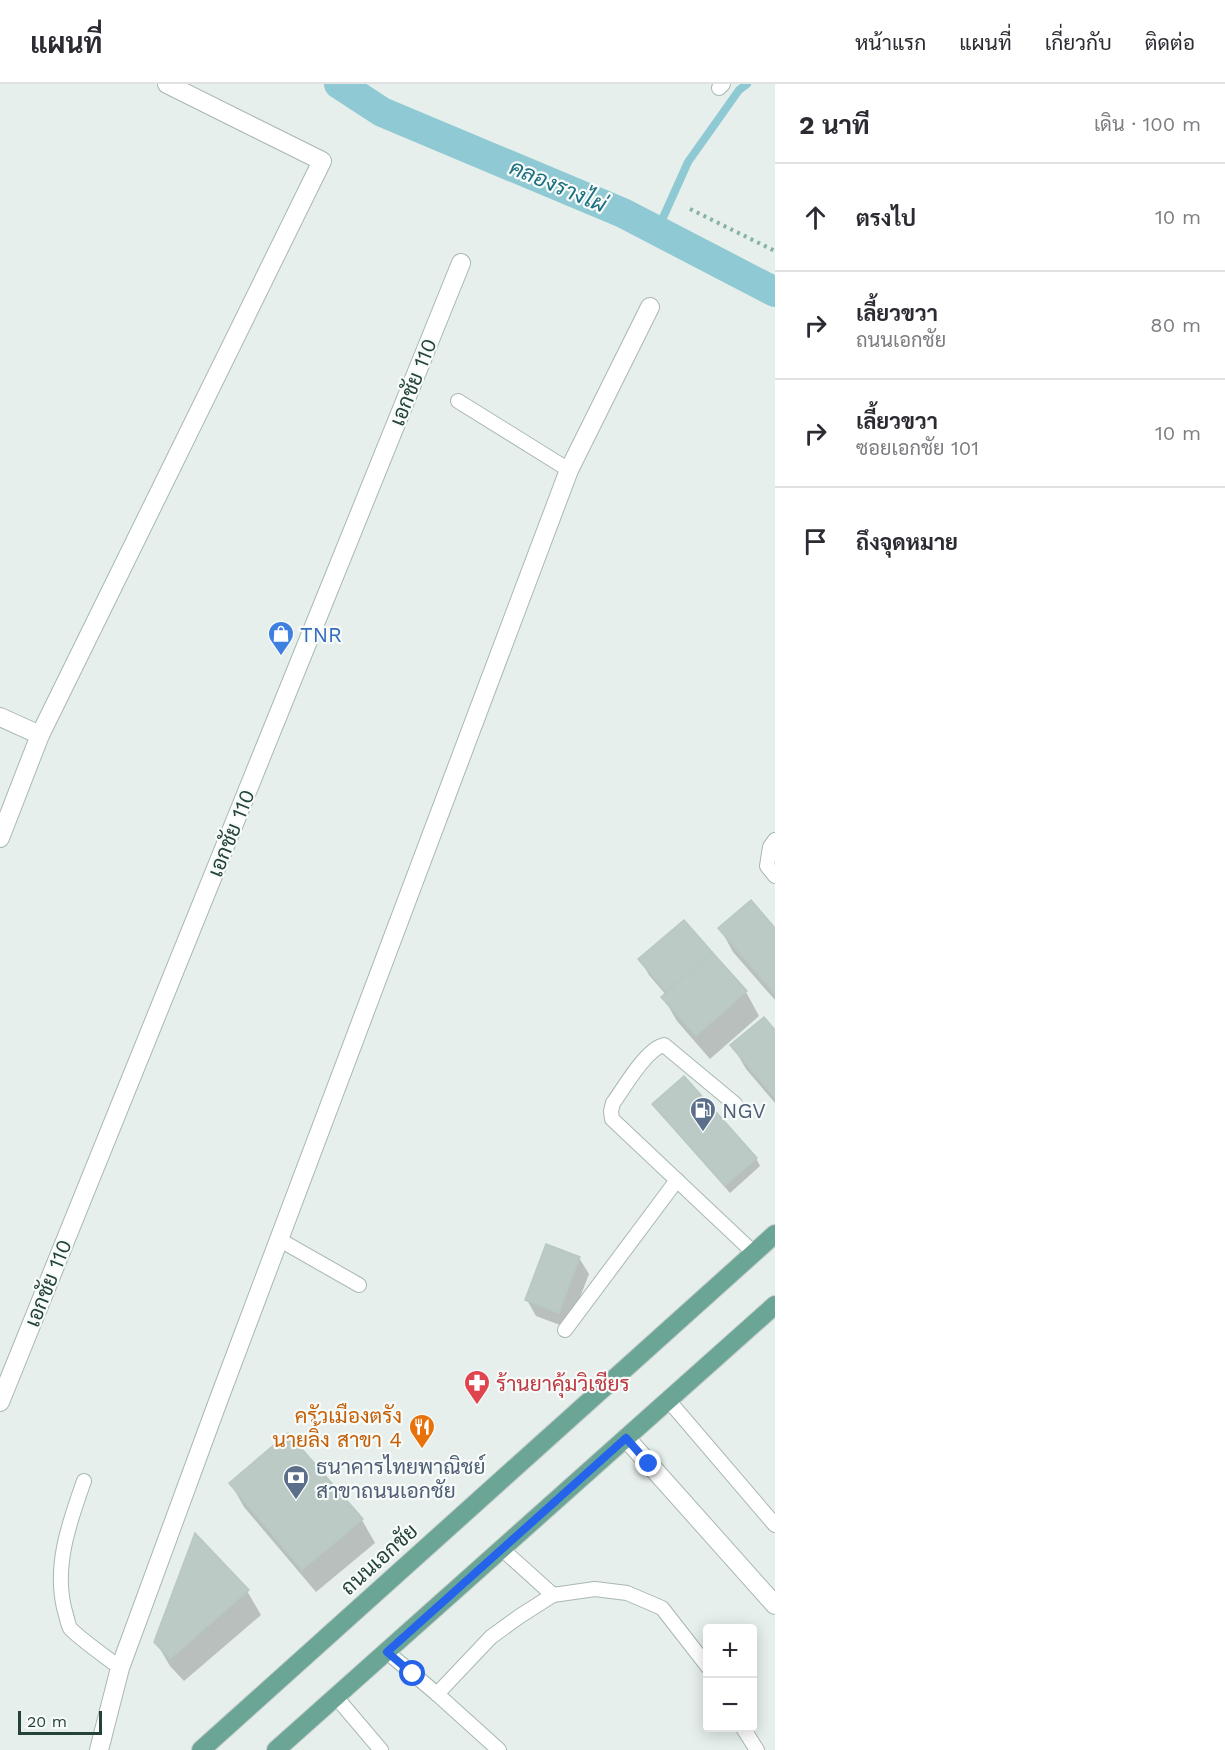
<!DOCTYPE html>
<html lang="th">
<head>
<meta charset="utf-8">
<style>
  :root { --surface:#fff; --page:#f2f2f3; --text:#2b2b33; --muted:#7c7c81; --line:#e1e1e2 }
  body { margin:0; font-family:"Work Sans",Sarabun,sans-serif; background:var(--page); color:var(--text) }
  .controls { position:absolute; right:18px; bottom:18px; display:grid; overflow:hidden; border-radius:6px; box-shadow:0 3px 15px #0003 }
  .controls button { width:54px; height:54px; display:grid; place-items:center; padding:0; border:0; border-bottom:2px solid var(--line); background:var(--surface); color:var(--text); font:30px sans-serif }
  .scale { position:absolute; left:18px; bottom:15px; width:84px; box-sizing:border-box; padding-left:6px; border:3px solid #24423a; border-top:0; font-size:16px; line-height:21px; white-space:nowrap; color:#24423a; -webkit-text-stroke:4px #f7fbf9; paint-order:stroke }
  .stop { position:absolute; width:18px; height:18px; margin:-14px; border:4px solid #2563eb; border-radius:50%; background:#fff }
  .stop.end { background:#2563eb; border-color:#fff; box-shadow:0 2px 6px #0008 }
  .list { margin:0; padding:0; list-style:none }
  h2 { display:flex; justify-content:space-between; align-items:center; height:78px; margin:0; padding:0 24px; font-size:26px }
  h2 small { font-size:20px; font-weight:400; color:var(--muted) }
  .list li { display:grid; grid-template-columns:39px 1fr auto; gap:18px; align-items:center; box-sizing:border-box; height:108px; padding:0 24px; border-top:2px solid var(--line) }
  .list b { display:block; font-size:22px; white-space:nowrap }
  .list p { margin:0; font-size:20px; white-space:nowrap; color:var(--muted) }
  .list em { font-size:20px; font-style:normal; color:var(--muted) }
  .icon { flex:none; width:33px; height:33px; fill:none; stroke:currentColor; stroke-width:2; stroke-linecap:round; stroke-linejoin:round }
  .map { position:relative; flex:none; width:775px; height:1666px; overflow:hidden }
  header { display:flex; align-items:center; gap:36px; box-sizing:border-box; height:84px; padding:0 30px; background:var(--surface); border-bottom:2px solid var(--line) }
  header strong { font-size:28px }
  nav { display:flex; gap:33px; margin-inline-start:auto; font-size:21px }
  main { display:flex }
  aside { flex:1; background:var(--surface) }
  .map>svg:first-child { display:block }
</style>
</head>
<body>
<header>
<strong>แผนที่</strong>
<nav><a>หน้าแรก</a><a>แผนที่</a><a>เกี่ยวกับ</a><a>ติดต่อ</a></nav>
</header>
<main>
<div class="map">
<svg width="775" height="1666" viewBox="0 0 775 1666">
  <rect width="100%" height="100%" fill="#e6efeb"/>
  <g fill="#0003">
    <polygon points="684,838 746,908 759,932 710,975 677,937 663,913 666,911 649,891 640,875"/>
    <polygon points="720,844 775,846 775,916 733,868"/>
    <polygon points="775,948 775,1019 746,985 732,961"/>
    <polygon points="654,1020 756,1074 760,1082 730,1109 659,1028"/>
    <polygon points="579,1174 589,1190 568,1244 536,1232 527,1216"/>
    <polygon points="231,1400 362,1436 375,1459 316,1508 244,1423"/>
    <polygon points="247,1507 261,1531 184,1597 170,1582 156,1558"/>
  </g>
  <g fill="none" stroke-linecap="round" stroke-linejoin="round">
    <polyline stroke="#8ec9d4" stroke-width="8" points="657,147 688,78 739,6 747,0"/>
    <polyline stroke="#8ec9d4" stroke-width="30" points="339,0 382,28 623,129 775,208"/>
  </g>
  <g fill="#bbcac4" stroke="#b8c9c2" stroke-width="1.5">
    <polygon points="751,816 775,844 775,910 718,844"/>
    <polygon points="684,836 712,868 666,908 638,875"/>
    <polygon points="712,868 747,907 696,952 661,913"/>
    <polygon points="764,933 775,946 775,1014 730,961"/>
    <polygon points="684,992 757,1074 725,1102 652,1020"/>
    <polygon points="546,1160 580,1173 559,1229 525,1216"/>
    <polygon points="288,1349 363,1435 302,1486 229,1399"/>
    <polygon points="195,1449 249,1506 170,1575 154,1558"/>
  </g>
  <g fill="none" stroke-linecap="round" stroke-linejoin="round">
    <defs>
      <g id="lane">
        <polyline points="719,4 723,0"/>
        <polyline points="458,317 569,386"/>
        <polyline points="775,756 770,763 767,782 775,792"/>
        <path d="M735 1020 664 961C646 965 624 1004 613 1019L611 1027 612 1035 754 1169"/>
        <polyline points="280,1156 359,1201"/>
        <polyline points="565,1246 677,1096"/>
        <polyline points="669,1317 775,1441"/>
        <path d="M84 1397C69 1439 52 1486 66 1531 67 1534 68 1541 70 1544 76 1552 110 1576 120 1584"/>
        <polyline points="553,1511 595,1505 627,1509 662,1524 708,1583"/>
        <polyline points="387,1568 437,1610 491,1553 520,1532 553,1511 502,1465"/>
        <polyline points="437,1610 499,1666"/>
        <polyline points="336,1613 381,1666"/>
        <polyline points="743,1644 757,1666"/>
      </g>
      <g id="street">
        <polyline points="0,633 40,651"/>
        <polyline points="0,754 40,651 322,77 167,0"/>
        <polyline points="0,1318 461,179"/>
        <polyline points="626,1354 775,1521"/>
        <polyline points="99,1666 120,1584 217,1320 569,386 650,223"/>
      </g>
      <g id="primary">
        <polyline points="201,1666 775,1150"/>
        <polyline points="276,1666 775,1221"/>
      </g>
    </defs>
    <use href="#lane" stroke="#a8b8b2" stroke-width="16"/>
    <use href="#street" stroke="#a8b8b2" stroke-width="20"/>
    <use href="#primary" stroke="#c2cac8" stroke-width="20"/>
    <polyline stroke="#86b3a5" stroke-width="4" stroke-dasharray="3 4.5" stroke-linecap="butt" points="690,125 775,167"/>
    <use href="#lane" stroke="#fff" stroke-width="14"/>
    <use href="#street" stroke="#fff" stroke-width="18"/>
    <use href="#primary" stroke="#6aa596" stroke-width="18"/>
  </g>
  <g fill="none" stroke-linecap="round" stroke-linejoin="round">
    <polyline stroke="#2563eb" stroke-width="8" points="413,1590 387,1568 626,1354 649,1380"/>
  </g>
  <defs>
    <symbol id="shop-pin" viewBox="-11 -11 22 30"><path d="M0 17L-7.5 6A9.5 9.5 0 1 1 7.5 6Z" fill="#3f7fe0" stroke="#f7fbf9"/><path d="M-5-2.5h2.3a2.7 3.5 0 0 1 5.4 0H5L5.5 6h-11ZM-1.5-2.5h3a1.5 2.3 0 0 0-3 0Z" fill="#fff"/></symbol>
    <symbol id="fuel-pin" viewBox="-11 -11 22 30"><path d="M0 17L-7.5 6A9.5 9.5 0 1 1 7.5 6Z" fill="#5c6f8a" stroke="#f7fbf9"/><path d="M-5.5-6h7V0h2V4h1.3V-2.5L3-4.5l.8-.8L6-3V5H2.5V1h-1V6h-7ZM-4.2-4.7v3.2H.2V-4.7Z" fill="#fff"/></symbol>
    <symbol id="pharmacy-pin" viewBox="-11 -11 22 30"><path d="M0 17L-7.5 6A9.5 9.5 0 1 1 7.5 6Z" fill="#e0444e" stroke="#f7fbf9"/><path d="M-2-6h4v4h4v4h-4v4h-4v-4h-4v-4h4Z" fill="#fff"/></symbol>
    <symbol id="restaurant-pin" viewBox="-11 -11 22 30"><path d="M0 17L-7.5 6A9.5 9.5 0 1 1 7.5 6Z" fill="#e8710a" stroke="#f7fbf9"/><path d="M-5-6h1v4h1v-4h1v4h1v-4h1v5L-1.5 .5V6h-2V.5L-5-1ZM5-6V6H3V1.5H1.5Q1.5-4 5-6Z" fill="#fff"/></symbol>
    <symbol id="bank-pin" viewBox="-11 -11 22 30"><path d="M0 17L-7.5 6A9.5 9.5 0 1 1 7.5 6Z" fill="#5c6f8a" stroke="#f7fbf9"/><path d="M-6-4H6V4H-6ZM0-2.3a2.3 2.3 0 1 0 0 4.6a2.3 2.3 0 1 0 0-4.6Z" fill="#fff"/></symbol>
  </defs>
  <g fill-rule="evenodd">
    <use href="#shop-pin" x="266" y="535" width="30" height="40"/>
    <use href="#fuel-pin" x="688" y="1011" width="30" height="40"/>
    <use href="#pharmacy-pin" x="462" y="1284" width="30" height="40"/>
    <use href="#restaurant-pin" x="407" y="1328" width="30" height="40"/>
    <use href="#bank-pin" x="281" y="1379" width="30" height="40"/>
  </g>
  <g text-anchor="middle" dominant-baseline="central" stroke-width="4.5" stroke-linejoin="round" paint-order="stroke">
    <g font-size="21" fill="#24423a" stroke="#f7fbf9">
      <text transform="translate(413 298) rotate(-68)">เอกชัย 110</text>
      <text transform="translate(231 749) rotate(-68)">เอกชัย 110</text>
      <text transform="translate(48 1199) rotate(-68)">เอกชัย 110</text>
      <text transform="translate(379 1475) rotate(-42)">ถนนเอกชัย</text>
    </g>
    <g font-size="21" fill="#366cbe" stroke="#f7fbf9" text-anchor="start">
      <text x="300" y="550">TNR</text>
    </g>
    <g font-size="21" fill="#4e5e75" stroke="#f7fbf9" text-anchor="start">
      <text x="722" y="1026">NGV</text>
      <text x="316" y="1382">ธนาคารไทยพาณิชย์<tspan x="316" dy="24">สาขาถนนเอกชัย</tspan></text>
    </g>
    <g font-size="21" fill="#be3a42" stroke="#f7fbf9" text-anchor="start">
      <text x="496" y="1299">ร้านยาคุ้มวิเชียร</text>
    </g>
    <g font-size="21" fill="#c56008" stroke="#f7fbf9" text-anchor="end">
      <text x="402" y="1331">ครัวเมืองตรัง<tspan x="402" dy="24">นายลิ้ง สาขา 4</tspan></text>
    </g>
    <g font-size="22" font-style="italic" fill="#1c6f80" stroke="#f7fbf9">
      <text transform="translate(558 102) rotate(23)">คลองรางไผ่</text>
    </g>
  </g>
</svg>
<div class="controls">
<button>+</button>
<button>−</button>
</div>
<div class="scale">20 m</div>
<div class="stop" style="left:413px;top:1590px"></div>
<div class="stop end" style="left:649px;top:1380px"></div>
</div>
<aside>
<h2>2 นาที<small>เดิน · 100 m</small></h2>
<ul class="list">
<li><svg class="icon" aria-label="ahead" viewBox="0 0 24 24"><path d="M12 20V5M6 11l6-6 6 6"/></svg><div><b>ตรงไป</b></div><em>10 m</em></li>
<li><svg class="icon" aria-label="right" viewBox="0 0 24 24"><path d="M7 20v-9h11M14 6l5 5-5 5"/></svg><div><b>เลี้ยวขวา</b><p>ถนนเอกชัย</p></div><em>80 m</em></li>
<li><svg class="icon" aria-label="right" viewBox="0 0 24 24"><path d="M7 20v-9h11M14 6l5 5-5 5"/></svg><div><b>เลี้ยวขวา</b><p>ซอยเอกชัย 101</p></div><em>10 m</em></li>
<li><svg class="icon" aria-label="arrive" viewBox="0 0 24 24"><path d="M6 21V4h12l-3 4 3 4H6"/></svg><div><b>ถึงจุดหมาย</b></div></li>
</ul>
</aside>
</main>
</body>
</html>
